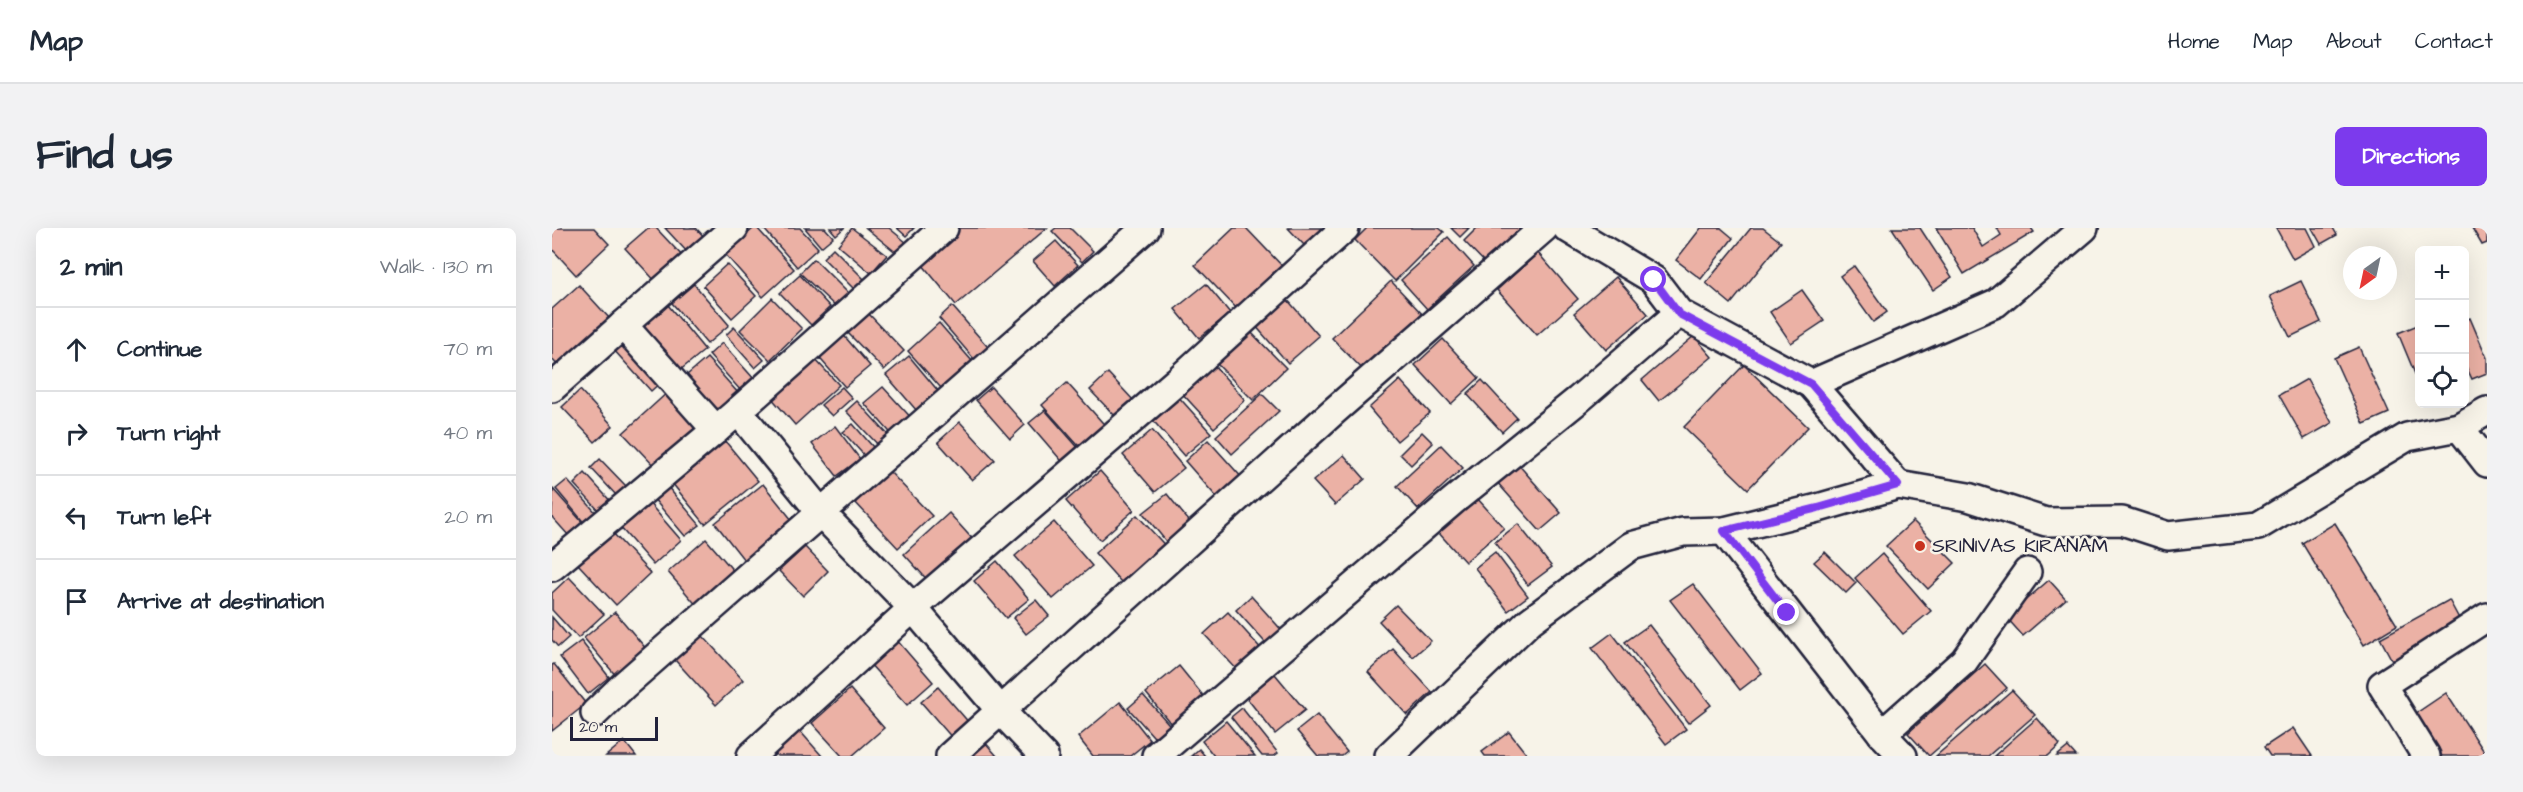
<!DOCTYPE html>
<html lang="en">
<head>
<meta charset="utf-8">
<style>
  :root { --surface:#fff; --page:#f2f2f3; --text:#1f2937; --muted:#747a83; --line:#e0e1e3; --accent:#7c3aed }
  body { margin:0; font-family:"Architects Daughter",sans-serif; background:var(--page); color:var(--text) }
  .controls { position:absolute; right:18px; top:18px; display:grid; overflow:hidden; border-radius:9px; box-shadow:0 6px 24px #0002 }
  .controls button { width:54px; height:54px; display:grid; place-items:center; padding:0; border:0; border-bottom:2px solid var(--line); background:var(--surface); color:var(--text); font:30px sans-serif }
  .compass { position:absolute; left:1791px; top:18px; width:54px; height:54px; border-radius:50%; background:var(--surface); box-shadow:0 6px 24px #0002; rotate:213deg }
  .scale { position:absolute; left:18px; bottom:15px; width:88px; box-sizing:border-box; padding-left:6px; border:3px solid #22223b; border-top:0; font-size:16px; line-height:21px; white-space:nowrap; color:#22223b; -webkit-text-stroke:4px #f7f3e8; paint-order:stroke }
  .stop { position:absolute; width:18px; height:18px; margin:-14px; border:4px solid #7c3aed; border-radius:50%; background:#fff }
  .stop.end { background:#7c3aed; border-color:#fff; box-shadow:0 2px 6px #0008 }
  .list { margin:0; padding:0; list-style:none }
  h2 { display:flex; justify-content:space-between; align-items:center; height:78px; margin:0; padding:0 24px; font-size:26px }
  h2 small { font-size:20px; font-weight:400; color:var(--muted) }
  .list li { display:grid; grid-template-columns:39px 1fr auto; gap:18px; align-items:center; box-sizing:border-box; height:84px; padding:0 24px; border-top:2px solid var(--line) }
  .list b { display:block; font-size:22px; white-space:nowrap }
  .list em { font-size:20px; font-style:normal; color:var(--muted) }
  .icon { flex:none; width:33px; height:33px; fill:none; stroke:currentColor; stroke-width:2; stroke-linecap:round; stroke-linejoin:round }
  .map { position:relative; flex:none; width:1935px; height:528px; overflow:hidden; border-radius:9px }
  header { display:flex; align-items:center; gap:36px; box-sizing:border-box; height:84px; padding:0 30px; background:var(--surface); border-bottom:2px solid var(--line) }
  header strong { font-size:28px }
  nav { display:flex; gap:33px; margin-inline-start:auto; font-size:21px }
  .intro { display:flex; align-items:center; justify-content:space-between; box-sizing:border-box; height:144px; padding:0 36px }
  h1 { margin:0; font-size:42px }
  .button { padding:15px 27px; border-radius:9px; background:var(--accent); color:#fff; font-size:21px; font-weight:700 }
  main { display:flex; gap:36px; padding:0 36px }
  aside { flex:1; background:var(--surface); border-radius:9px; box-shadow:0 6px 24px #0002 }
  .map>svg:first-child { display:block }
</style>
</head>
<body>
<header>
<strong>Map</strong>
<nav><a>Home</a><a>Map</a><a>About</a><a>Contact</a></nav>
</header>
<div class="intro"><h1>Find us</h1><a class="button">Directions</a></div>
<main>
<aside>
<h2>2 min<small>Walk · 130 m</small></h2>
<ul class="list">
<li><svg class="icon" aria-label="ahead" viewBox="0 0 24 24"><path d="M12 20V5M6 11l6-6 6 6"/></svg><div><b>Continue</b></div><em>70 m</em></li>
<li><svg class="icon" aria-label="right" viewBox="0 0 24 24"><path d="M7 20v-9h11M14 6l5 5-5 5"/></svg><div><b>Turn right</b></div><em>40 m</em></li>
<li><svg class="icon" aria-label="left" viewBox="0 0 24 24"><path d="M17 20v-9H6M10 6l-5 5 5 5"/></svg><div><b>Turn left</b></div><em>20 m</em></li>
<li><svg class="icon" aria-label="arrive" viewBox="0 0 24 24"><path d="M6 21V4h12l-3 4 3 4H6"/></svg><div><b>Arrive at destination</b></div></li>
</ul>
</aside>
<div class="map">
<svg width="1935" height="528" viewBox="0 0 1935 528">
  <rect width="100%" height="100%" fill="#f7f3e8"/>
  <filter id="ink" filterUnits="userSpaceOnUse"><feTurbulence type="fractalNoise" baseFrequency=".0167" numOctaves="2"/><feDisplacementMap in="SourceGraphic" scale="12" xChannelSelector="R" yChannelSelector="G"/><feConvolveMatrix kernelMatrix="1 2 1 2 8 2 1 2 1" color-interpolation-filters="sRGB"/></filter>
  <g filter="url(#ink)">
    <g fill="#ebb1a5" stroke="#22223b" stroke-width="1.5">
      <polygon points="0,0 42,0 57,16 24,47 0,21"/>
      <polygon points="96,0 104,0 133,31 106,56 73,20"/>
      <polygon points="113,0 144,0 154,11 137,26"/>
      <polygon points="202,0 205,0 242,41 211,69 173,26"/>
      <polygon points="211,0 248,0 266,20 245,39"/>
      <polygon points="253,0 273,0 281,9 269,19"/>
      <polygon points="278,0 292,0 284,7"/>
      <polygon points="300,0 335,27 319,45 286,17"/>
      <polygon points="314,0 337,0 355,15 346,26"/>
      <polygon points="345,0 362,0 354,8"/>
      <polygon points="401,0 495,0 404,77 365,30"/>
      <polygon points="504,0 518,0 541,23 530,34 500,3"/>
      <polygon points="682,0 694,0 733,41 688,84 643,37"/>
      <polygon points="736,0 771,0 752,17"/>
      <polygon points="815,0 887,0 892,4 843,53 803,12"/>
      <polygon points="899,0 917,0 908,9"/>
      <polygon points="925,0 976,0 937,39 912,13"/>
      <polygon points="1149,0 1169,0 1181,10 1149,51 1124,32"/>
      <polygon points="1199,0 1211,0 1229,14 1179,76 1154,55"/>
      <polygon points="1340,0 1368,0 1400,49 1381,62"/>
      <polygon points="1384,0 1420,0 1431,19 1449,7 1445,0 1479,0 1482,4 1412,46"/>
      <polygon points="1724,0 1755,0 1764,18 1741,31"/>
      <polygon points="1760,0 1781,0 1785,7 1769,16"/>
      <polygon points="1920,0 1935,0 1935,15 1930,17"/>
      <polygon points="896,9 922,38 875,81 849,52"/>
      <polygon points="504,13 526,37 503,58 481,33"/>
      <polygon points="281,20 314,53 304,63 271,30"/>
      <polygon points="986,25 1026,71 985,107 945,62"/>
      <polygon points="262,31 299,68 286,81 248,45"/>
      <polygon points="175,36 204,68 180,90 151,58"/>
      <polygon points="1302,38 1335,84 1321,94 1288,48"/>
      <polygon points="248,47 278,79 259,97 228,65"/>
      <polygon points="1064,49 1096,86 1054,122 1022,85"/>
      <polygon points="839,53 874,90 816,147 780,110"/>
      <polygon points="1749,53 1769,94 1738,109 1718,68"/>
      <polygon points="142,56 177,97 155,116 120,75"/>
      <polygon points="654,56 678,85 647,110 623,81"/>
      <polygon points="27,57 58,91 6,138 0,131 0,81"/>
      <polygon points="1250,62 1272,93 1239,115 1218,84"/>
      <polygon points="220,70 250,101 218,132 188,102"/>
      <polygon points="734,70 767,108 736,135 702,96"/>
      <polygon points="116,77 153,122 122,147 85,103"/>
      <polygon points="400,78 442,126 428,138 387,90"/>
      <polygon points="317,86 352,123 332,142 296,105"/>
      <polygon points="1918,90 1935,130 1935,145 1920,151 1912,134 1912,93"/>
      <polygon points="387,95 420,133 389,160 356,123"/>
      <polygon points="1868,96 1868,158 1846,105"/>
      <polygon points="182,99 212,132 203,140 174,107"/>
      <polygon points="695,100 734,140 701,172 662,133"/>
      <polygon points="288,103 318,138 293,159 263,125"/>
      <polygon points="1142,108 1160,129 1107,173 1090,152"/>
      <polygon points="891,111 927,150 899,176 863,137"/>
      <polygon points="72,112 110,153 99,163 61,121"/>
      <polygon points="170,115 203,152 190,164 157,127"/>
      <polygon points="1807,119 1837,185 1812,196 1782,130"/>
      <polygon points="357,128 387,164 365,183 334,147"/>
      <polygon points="261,129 287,157 243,197 218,168"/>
      <polygon points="155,130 187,166 161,188 129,152"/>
      <polygon points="660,135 693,172 662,200 628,163"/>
      <polygon points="1192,137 1256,199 1196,261 1132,199"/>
      <polygon points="556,145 582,173 565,190 538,162"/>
      <polygon points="1755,151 1780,195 1752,211 1727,167"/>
      <polygon points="848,152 878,185 845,213 817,180"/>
      <polygon points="930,152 965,190 950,204 915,166"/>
      <polygon points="515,155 558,203 533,225 490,177"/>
      <polygon points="290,159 300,170 280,188 269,177"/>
      <polygon points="331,159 363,194 344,211 312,175"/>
      <polygon points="439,159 473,197 458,211 424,172"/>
      <polygon points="28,162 61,198 43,214 10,179"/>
      <polygon points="117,163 148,196 103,239 71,205"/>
      <polygon points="624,166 659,205 632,228 598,189"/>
      <polygon points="710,166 727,183 680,226 664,208"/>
      <polygon points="305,173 339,210 329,220 294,183"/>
      <polygon points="493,182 530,224 514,238 477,195"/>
      <polygon points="408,194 443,232 420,252 386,214"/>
      <polygon points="301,196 328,227 319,235 291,204"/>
      <polygon points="283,198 308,231 285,248 260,216"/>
      <polygon points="600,202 632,240 603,264 571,227"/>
      <polygon points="870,204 881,215 859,237 848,226"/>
      <polygon points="169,208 206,253 153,296 116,250"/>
      <polygon points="656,212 692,252 668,273 633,233"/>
      <polygon points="889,217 911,240 866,281 845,258"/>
      <polygon points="792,227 813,251 783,277 761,253"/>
      <polygon points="48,231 74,258 64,267 39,240"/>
      <polygon points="965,235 1009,285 988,303 944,253"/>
      <polygon points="337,243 380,288 346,320 303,274"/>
      <polygon points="548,243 582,282 548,312 514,273"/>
      <polygon points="33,245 61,276 50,286 22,256"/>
      <polygon points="15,252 46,287 34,297 4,261"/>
      <polygon points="211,256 244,297 196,337 163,295"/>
      <polygon points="115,258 148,297 133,308 101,270"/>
      <polygon points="1,261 31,295 17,308 0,289"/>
      <polygon points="615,266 641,298 617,317 591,285"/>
      <polygon points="924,269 952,300 913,334 885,303"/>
      <polygon points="97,275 129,312 101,337 68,299"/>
      <polygon points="397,285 424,315 379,356 352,326"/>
      <polygon points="585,287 620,325 578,364 543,325"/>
      <polygon points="1361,293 1403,335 1376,361 1334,318"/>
      <polygon points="502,294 540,338 501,371 463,328"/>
      <polygon points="1783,295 1845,397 1812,417 1750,315"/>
      <polygon points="966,296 1000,339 976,357 943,314"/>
      <polygon points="60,304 98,345 64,377 26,336"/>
      <polygon points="154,311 184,346 146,379 116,344"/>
      <polygon points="253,319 276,343 251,368 227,343"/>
      <polygon points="943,324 976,368 956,383 923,340"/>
      <polygon points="1273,324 1304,355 1294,365 1262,334"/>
      <polygon points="1330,326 1379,383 1351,406 1303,350"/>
      <polygon points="445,333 477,371 454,390 422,353"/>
      <polygon points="17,349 52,386 26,410 0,382 0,365"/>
      <polygon points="1497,352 1514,371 1471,408 1454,389"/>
      <polygon points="1141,356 1210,445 1188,462 1118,372"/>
      <polygon points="699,368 734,407 719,421 684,382"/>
      <polygon points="484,372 497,388 474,406 461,390"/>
      <polygon points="1897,372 1911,398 1842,436 1828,410"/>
      <polygon points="844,377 879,413 861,429 827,393"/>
      <polygon points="63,384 96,423 65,449 32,410"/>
      <polygon points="676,384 713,425 689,446 652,406"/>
      <polygon points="0,389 17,409 6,419 0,412"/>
      <polygon points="1097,397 1159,477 1136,495 1073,414"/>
      <polygon points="1060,405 1134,501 1114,516 1040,420"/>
      <polygon points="150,407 191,452 164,477 123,432"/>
      <polygon points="343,410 381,454 355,477 316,434"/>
      <polygon points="29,413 57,449 36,466 8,429"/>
      <polygon points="841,421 880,464 855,487 816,444"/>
      <polygon points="2,436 34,476 0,503 0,437"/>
      <polygon points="1433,436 1455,460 1377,528 1356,505"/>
      <polygon points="627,438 657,475 624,502 594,465"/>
      <polygon points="723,446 753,482 723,506 694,469"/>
      <polygon points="386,459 419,497 402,512 369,474"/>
      <polygon points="298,461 332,500 300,528 290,528 260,495"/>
      <polygon points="1460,462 1483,487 1436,528 1384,528"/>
      <polygon points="1894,465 1935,528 1890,528 1863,486"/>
      <polygon points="591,467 624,504 609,517 576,480"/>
      <polygon points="568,474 598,512 578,528 541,528 526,509"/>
      <polygon points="690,480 726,525 722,528 710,528 679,489"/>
      <polygon points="765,487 795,524 790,528 766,528 745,503"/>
      <polygon points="1485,490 1508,517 1496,528 1442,528"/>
      <polygon points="674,493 703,528 662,528 650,513"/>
      <polygon points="1741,500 1760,528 1718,528 1712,519"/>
      <polygon points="247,502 270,528 225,528 222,524"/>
      <polygon points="957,504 976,528 933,528 930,524"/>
      <polygon points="72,513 84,528 54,528"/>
      <polygon points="432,513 445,528 414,528"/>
      <polygon points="1516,519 1524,528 1505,528"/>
      <polygon points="647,521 653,528 639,528"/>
    </g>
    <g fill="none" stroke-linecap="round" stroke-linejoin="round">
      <defs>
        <g id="street">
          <polyline points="182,0 71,97 164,202 186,183"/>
          <polyline points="392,0 186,183 270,286 361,380 449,483 492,528"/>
          <polyline points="1015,0 1102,52 1127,85 1259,156 1346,257"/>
          <polyline points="1259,156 1444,75 1532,0"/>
          <polyline points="0,160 71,97"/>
          <polyline points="1907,199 1935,235"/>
          <polyline points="1172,303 1330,506 1412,433 1475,344"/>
          <polyline points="0,339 164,202"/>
          <polyline points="43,485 72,457 594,0"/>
          <polyline points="1330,506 1351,528"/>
          <polyline points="199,528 361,380 625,153 793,0"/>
          <polyline points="398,528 782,183 992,0"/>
          <polyline points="604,528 901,273 1026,172 1127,85"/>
          <polyline points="837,528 978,393 1079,318 1131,304 1172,303 1266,280 1346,257 1416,269 1494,294 1570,293 1616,308 1706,298 1855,209 1907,199 1935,183"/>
          <polyline points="1874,528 1830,457 1935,389"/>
        </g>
      </defs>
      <use href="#street" stroke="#22223b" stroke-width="32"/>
      <use href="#street" stroke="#f7f3e8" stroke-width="27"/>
    </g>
  </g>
  <g fill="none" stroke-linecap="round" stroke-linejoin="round" filter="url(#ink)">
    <polyline stroke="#7c3aed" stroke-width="8" points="1102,52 1127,86 1259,156 1346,257 1266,280 1172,303 1235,385"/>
  </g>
  <circle fill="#c8321e" stroke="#f7f3e8" stroke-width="2" cx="1368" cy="318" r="6"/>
  <g text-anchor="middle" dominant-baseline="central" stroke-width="5" stroke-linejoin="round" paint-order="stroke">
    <g font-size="20" fill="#22223b" stroke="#f7f3e8" text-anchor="start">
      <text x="1380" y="318">SRINIVAS KIRANAM</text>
    </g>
  </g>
</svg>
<div class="controls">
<button>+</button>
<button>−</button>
<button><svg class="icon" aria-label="locate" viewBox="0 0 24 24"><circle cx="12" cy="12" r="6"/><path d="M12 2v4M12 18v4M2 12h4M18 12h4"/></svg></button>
</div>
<svg class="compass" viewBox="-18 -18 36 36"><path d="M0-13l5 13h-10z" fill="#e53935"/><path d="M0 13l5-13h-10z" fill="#747a83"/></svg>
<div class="scale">20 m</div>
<div class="stop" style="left:1102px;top:52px"></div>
<div class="stop end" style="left:1235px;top:385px"></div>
</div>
</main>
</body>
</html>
